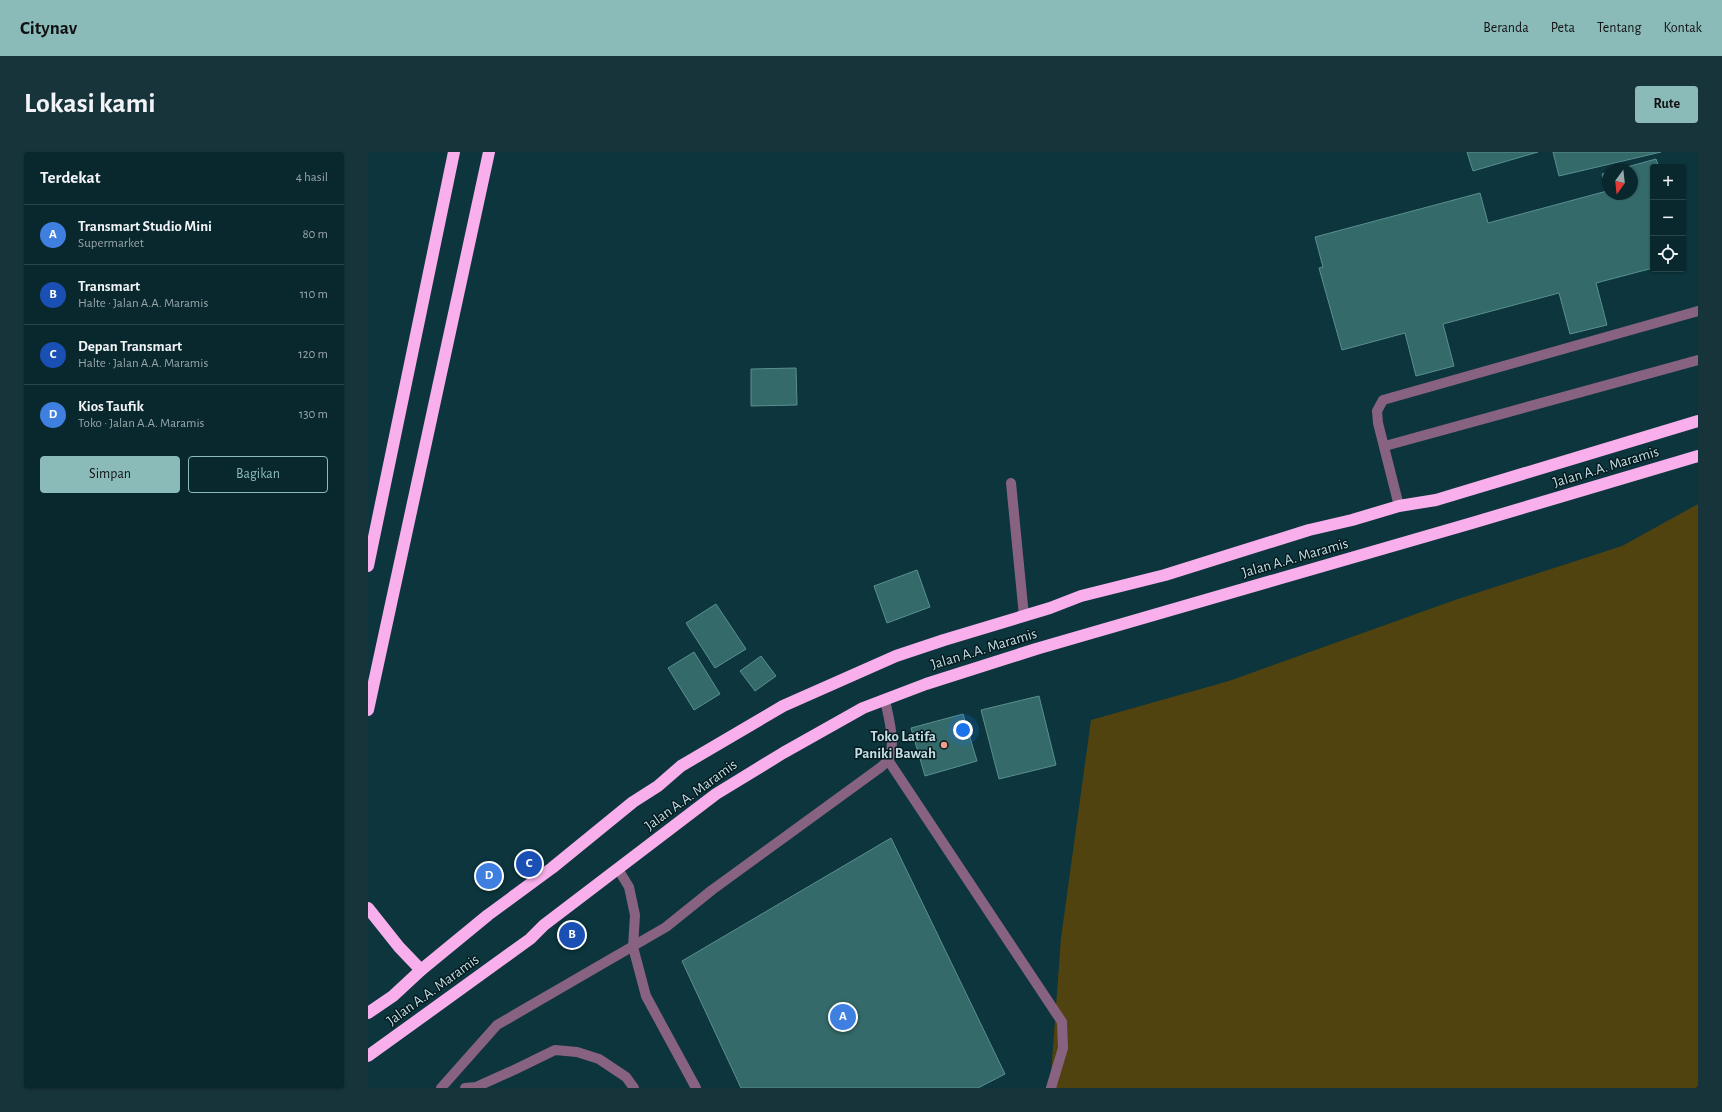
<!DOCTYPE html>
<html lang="id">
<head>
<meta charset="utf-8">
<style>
  :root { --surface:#09282e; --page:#17343a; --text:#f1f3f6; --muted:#99a6aa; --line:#29444a; --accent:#8bbbb9 }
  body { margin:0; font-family:"Alegreya Sans",sans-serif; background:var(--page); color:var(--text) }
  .controls { position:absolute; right:12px; top:12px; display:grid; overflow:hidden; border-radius:4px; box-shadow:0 1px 3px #0004 }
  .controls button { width:36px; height:36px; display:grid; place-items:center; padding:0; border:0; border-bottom:1px solid var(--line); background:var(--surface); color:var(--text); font:20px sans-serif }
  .compass { position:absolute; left:1234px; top:12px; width:36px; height:36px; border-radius:50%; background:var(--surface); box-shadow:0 1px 3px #0004; rotate:195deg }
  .you { position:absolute; left:595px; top:578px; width:14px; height:14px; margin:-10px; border:3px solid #fff; border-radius:50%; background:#1a73e8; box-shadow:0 0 0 6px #1a73e833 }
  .badge { display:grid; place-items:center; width:26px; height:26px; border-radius:50%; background:var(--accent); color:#fff; font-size:13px; font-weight:700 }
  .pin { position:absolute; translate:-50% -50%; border:2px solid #fff; box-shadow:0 1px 4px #0006 }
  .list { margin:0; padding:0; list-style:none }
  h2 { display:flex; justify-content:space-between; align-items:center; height:52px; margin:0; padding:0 16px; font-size:17px }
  h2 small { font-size:13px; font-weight:400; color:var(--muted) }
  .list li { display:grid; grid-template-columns:26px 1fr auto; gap:12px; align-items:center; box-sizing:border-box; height:60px; padding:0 16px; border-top:1px solid var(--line) }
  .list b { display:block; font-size:15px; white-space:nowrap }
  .list p { margin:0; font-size:13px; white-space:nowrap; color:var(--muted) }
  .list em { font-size:13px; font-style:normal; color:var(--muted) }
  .actions { display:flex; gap:8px; padding:12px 16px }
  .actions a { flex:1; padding:9px 0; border:1px solid var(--accent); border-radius:4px; text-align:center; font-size:14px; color:var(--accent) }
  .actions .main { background:var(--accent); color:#111 }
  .icon { flex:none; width:22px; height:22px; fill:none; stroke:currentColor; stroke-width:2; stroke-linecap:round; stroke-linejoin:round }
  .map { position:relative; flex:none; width:1330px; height:936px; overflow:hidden; border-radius:4px }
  header { display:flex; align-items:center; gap:24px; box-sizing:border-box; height:56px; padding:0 20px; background:var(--accent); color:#111 }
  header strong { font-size:19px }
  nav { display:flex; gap:22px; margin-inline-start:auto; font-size:14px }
  .intro { display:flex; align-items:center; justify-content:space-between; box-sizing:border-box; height:96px; padding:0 24px }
  h1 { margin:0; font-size:28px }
  .button { padding:10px 18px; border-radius:4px; background:var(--accent); color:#111; font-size:14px; font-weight:700 }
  main { display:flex; gap:24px; padding:0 24px }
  aside { flex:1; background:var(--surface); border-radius:4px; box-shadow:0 1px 3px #0004 }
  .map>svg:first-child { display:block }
</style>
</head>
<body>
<header>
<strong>Citynav</strong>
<nav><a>Beranda</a><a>Peta</a><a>Tentang</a><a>Kontak</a></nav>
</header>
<div class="intro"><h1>Lokasi kami</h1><a class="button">Rute</a></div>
<main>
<aside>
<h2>Terdekat<small>4 hasil</small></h2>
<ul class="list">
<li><span class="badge" style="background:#3f7fe0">A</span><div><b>Transmart Studio Mini</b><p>Supermarket</p></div><em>80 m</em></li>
<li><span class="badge" style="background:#1a4fb4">B</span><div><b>Transmart</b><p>Halte · Jalan A.A. Maramis</p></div><em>110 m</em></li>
<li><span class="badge" style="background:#1a4fb4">C</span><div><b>Depan Transmart</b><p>Halte · Jalan A.A. Maramis</p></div><em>120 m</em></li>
<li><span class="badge" style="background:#3f7fe0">D</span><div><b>Kios Taufik</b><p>Toko · Jalan A.A. Maramis</p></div><em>130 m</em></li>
</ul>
<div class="actions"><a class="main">Simpan</a><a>Bagikan</a></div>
</aside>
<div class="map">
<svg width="1330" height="936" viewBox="0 0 1330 936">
  <rect width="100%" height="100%" fill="#0c353d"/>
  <polygon fill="#51430f" points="1330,352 1330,936 682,936 693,786 723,568 861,529 1087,448 1254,394"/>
  <g fill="#346a69" stroke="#5a908f">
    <polygon points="1099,0 1170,0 1105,19"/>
    <polygon points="1185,0 1293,0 1191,24"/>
    <polygon points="1288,7 1291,15 1285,15 1285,116 1228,131 1239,173 1202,182 1191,141 1075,172 1086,214 1048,224 1037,181 974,198 951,116 955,115 947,85 1112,41 1120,71 1239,39 1234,22 1240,20 1240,42 1264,42 1264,18 1248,18"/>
    <polygon points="428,216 429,253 383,254 383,217"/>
    <polygon points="549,418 562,455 519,471 506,434"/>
    <polygon points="348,452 378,497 347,516 318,471"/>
    <polygon points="326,500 352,542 326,558 300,516"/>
    <polygon points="393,504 408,524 387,539 372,519"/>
    <polygon points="671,544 688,613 631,627 613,558"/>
    <polygon points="595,562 609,609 557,624 543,576"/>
    <polygon points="523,686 637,922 610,936 373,936 314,809"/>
    <polygon points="124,709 134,729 117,737 107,720"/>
  </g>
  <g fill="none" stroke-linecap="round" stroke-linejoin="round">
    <g stroke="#886381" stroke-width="10">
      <polyline points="1017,294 1330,208"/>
      <polyline points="643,331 656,464"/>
      <polyline points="1031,354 1010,271 1009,259 1015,248 1330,159"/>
      <polyline points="520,608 694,870 695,896 683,936"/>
      <polyline points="250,717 261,735 267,763 265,795 278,844 328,936"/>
      <path d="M73 936 129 873 298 775 344 738 513 615C515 613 518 611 520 608 529 594 520 563 517 548"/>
      <polyline points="97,936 108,935 146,918 187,898 209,900 231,907 258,925 266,936"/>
    </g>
    <g stroke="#f9afeb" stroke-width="12">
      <polyline points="0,414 86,0"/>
      <polyline points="0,558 121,0"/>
      <polyline points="0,756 31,795 53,818"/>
      <polyline points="0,861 25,844 53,818 120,763 184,716 265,650 290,634 313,614 415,554 528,504 576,488 682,456 713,444 797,423 941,378 984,368 1031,354 1068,348 1330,269"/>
      <polyline points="0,904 162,787 176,773 348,642 415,601 495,556 558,532 668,497 1104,371 1330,304"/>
    </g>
  </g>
  <circle fill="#f49e8a" stroke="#051b1f" stroke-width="1.5" cx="576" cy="593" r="4"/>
  <g text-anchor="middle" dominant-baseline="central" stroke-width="3" stroke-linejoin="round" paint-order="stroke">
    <g font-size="15" fill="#c3dde4" stroke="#051b1f">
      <text transform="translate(1238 315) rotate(-17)">Jalan A.A. Maramis</text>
      <text transform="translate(927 406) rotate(-16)">Jalan A.A. Maramis</text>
      <text transform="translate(616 497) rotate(-17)">Jalan A.A. Maramis</text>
      <text transform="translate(323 643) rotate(-36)">Jalan A.A. Maramis</text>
      <text transform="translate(65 838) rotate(-36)">Jalan A.A. Maramis</text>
    </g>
    <g font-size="15" font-weight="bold" fill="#c3dde4" stroke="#051b1f" text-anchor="end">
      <text x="568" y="584">Toko Latifa<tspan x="568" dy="17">Paniki Bawah</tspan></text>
    </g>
  </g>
</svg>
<div class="controls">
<button>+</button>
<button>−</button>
<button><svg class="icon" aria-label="locate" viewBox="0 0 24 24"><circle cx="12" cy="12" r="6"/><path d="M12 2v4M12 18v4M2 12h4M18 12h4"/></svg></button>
</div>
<svg class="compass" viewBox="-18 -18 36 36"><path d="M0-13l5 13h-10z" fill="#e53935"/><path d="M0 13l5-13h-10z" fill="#99a6aa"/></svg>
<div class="you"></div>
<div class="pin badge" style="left:475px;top:865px;background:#3f7fe0">A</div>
<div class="pin badge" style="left:204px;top:783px;background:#1a4fb4">B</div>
<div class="pin badge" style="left:161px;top:712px;background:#1a4fb4">C</div>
<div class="pin badge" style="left:121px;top:724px;background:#3f7fe0">D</div>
</div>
</main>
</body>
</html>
